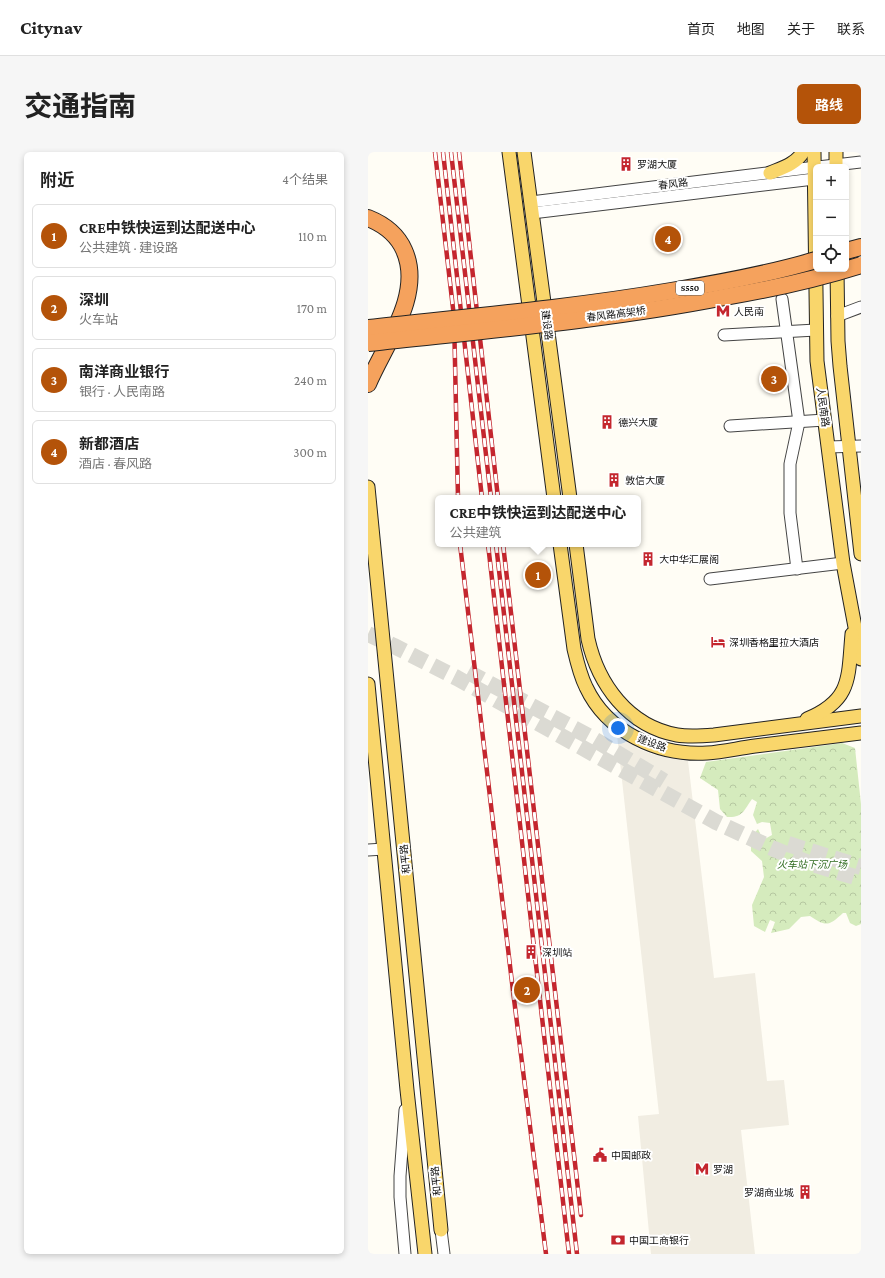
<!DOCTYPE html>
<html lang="zh">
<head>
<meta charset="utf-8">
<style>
  :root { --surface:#fff; --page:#f6f6f6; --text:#222; --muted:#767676; --line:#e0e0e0; --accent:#b45309 }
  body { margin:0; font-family:"Crimson Pro","Noto Sans SC",serif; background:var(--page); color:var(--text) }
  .controls { position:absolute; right:12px; top:12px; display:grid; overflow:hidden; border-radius:6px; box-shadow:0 2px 6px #0003 }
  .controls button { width:36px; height:36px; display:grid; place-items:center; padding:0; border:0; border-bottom:1px solid var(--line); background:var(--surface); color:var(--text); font:20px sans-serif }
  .you { position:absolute; left:250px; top:576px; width:14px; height:14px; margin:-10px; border:3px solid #fff; border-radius:50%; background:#1a73e8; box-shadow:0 0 0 6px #1a73e833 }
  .badge { display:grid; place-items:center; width:26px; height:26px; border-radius:50%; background:var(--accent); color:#fff; font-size:13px; font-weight:700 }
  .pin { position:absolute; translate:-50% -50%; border:2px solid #fff; box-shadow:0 1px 4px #0006 }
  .popup { position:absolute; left:67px; top:343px; width:206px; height:52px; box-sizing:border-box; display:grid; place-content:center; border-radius:6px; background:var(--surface); filter:drop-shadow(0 1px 3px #0005); font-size:13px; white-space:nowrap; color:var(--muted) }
  .popup b { font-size:15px; color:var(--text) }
  .popup::after { content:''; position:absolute; left:50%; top:100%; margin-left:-8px; border:8px solid transparent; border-top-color:var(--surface) }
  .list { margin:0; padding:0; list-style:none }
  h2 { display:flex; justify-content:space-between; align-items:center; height:52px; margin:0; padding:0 16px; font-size:17px }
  h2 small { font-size:13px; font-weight:400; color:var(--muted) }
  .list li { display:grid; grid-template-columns:26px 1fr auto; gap:12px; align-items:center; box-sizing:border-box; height:64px; margin:0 8px 8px; padding:0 8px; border:1px solid var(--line); border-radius:6px }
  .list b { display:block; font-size:15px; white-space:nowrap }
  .list p { margin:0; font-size:13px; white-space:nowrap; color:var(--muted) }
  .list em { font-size:13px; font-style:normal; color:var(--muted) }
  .icon { flex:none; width:22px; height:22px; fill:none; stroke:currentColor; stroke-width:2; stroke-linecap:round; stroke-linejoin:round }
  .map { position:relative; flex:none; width:493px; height:1102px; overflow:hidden; border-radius:6px }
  header { display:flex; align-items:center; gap:24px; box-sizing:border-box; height:56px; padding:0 20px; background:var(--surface); border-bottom:1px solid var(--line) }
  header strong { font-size:19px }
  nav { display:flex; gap:22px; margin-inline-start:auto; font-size:14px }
  .intro { display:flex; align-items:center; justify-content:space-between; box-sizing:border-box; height:96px; padding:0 24px }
  h1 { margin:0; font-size:28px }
  .button { padding:10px 18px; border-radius:6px; background:var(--accent); color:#fff; font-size:14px; font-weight:700 }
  main { display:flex; gap:24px; padding:0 24px }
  aside { flex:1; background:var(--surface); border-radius:6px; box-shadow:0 2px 6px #0003 }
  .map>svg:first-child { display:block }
</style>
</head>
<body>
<header>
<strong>Citynav</strong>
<nav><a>首页</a><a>地图</a><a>关于</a><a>联系</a></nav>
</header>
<div class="intro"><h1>交通指南</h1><a class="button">路线</a></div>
<main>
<aside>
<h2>附近<small>4个结果</small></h2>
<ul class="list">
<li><span class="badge">1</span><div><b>CRE中铁快运到达配送中心</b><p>公共建筑 · 建设路</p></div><em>110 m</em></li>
<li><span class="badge">2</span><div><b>深圳</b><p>火车站</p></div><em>170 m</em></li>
<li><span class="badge">3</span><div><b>南洋商业银行</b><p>银行 · 人民南路</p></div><em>240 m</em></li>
<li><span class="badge">4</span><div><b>新都酒店</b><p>酒店 · 春风路</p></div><em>300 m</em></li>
</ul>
</aside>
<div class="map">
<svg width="493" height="1102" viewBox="0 0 493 1102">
  <defs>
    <pattern id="park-crowns" width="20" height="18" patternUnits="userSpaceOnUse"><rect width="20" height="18" fill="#d5ebbd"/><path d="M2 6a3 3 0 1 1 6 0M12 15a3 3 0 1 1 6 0" fill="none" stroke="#b6c8a1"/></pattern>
  </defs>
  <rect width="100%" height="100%" fill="#fffdf5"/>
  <path fill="url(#park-crowns)" d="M474 591 487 596 493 652V772L488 774 482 771 478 761H475C461 774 458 775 442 764L433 765 421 777 403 781 407 770 402 768 397 780 386 774 384 753 396 725 394 709 383 699V685L390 677 395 688 404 683 402 671 394 670 389 672 385 663 389 650 384 647C376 658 375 666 359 665L352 657 350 638 332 626 338 610Z"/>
  <polygon fill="#f1ede2" points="249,583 271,597 284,602 300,606 320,609 346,826 387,821 399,929 416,928 421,973 373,978 387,1102 283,1102 270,964 291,962"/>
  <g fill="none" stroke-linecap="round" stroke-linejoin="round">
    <g stroke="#dbdad3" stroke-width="16" stroke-dasharray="16 8" stroke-linecap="butt">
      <polyline points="0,482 26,494 89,526 348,670 406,697 438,710 493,727"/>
      <polyline points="100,520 224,586 296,629"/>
      <polyline points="420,692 493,715"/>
    </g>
    <defs>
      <g id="minor">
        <polyline points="450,15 493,10"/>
        <polyline points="163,50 448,15"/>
        <polyline points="164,61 446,27"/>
        <polyline points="414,147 431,270 422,312 422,361 429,417"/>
        <polyline points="469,164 493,155"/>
        <polyline points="356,183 448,178"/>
        <polyline points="362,274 457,268"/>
        <polyline points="460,295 493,294"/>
        <polyline points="342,427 475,411"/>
        <polyline points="0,698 16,697"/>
        <polyline points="37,958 32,1024 32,1045 37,1102"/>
        <polyline points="73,1078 76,1102"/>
      </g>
      <g id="major">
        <polyline points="141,0 186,346"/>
        <polyline points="156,0 202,346"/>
        <polyline points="446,0 449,209 475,411 493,507"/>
        <polyline points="468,0 468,15"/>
        <path d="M402 21C414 16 428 12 435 0"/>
        <polyline points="469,117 470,189 472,214 493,402"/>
        <polyline points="0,335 73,1078"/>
        <path d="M192 392 206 497C209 510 212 523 218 535 239 580 290 604 339 601 355 600 371 596 387 594 422 590 458 585 493 581"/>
        <path d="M208 392 220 487C230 532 260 574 309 583 321 585 334 584 346 583L493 564"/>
        <polyline points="0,532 39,938 57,1102"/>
        <path d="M439 567C484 548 480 526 484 482"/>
      </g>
      <g id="highway">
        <path d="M0 66C15 72 29 82 36 98 56 142 17 192 0 232"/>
        <polyline points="478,99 493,95"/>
      </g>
    </defs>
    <use href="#minor" stroke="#444" stroke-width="13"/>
    <use href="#major" stroke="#222" stroke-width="15"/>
    <use href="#highway" stroke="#222" stroke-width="18"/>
    <use href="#minor" stroke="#fff" stroke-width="11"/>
    <use href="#major" stroke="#f9d66b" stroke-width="13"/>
    <use href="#highway" stroke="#f5a25d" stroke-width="16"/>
    <defs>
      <g id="rail">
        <polyline points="67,0 86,165 90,346"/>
        <polyline points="75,0 114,346"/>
        <polyline points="83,0 123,346"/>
        <polyline points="91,0 130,346"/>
        <polyline points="92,392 145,839 178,1102"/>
        <polyline points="120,392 201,1102"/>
        <polyline points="128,392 209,1102"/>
        <polyline points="135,392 213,1063"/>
      </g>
    </defs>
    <use href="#rail" stroke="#c4262e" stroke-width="4.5"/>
    <use href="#rail" stroke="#fff" stroke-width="3" stroke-dasharray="9" stroke-linecap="butt"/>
    <defs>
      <g id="highway-bridge">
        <path d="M0 176C101 165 203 156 303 139 352 131 401 122 448 108"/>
        <path d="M0 191C119 178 240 168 357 145 403 137 449 127 493 113"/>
      </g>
    </defs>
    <use href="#highway-bridge" stroke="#222" stroke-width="18" stroke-linecap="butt"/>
    <use href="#highway-bridge" stroke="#f5a25d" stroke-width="16"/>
  </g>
  <defs>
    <symbol id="building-bare" viewBox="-9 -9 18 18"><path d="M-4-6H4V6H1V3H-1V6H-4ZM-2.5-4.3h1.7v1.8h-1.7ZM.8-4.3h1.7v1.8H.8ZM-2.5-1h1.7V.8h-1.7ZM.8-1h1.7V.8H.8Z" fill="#c4262e" stroke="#fff" stroke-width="2.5" paint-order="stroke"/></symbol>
    <symbol id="metro-bare" viewBox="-9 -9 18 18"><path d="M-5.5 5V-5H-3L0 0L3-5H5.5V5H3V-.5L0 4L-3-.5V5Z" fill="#c4262e" stroke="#fff" stroke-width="2.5" paint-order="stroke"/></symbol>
    <symbol id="hotel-bare" viewBox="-9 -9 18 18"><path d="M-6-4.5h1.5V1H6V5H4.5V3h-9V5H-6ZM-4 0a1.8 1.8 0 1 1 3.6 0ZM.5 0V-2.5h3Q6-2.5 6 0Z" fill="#c4262e" stroke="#fff" stroke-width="2.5" paint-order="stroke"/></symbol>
    <symbol id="civic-bare" viewBox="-9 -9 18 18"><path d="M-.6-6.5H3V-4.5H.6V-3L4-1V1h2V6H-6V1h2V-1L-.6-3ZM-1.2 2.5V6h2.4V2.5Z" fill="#c4262e" stroke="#fff" stroke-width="2.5" paint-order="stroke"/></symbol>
    <symbol id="bank-bare" viewBox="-9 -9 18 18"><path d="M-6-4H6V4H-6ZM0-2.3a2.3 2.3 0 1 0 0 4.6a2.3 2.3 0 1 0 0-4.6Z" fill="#c4262e" stroke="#fff" stroke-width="2.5" paint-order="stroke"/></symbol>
  </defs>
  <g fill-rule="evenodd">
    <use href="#building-bare" x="248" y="2" width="20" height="20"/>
    <use href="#metro-bare" x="345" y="149" width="20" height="20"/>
    <use href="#building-bare" x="229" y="260" width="20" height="20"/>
    <use href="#building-bare" x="236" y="318" width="20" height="20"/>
    <use href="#building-bare" x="270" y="397" width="20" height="20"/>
    <use href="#hotel-bare" x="340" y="480" width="20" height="20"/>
    <use href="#building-bare" x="153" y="790" width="20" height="20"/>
    <use href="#civic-bare" x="222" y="993" width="20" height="20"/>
    <use href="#metro-bare" x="324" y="1007" width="20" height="20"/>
    <use href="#building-bare" x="427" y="1030" width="20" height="20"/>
    <use href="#bank-bare" x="240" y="1078" width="20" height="20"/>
  </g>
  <g text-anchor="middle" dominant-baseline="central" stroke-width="4" stroke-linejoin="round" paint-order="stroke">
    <rect fill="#fff" stroke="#585858" stroke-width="1" x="308" y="129" width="28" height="14" rx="3"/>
    <g font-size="9" font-weight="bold" fill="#111">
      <text x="322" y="136">S550</text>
    </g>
    <g font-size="10" fill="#111" stroke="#fff" text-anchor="start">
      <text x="269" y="12">罗湖大厦</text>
      <text x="366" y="159">人民南</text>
      <text x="250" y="270">德兴大厦</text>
      <text x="257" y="328">敦信大厦</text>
      <text x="291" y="407">大中华汇展阁</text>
      <text x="361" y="490">深圳香格里拉大酒店</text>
      <text x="174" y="800">深圳站</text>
      <text x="243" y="1003">中国邮政</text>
      <text x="345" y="1017">罗湖</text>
      <text x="426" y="1040" text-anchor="end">罗湖商业城</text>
      <text x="261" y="1088">中国工商银行</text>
    </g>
    <g font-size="10" fill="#111" stroke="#fff">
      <text transform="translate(305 32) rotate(-7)">春风路</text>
      <text transform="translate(248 162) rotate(-7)">春风路高架桥</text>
      <text transform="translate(179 173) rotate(83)">建设路</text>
      <text transform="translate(455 255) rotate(82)">人民南路</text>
      <text transform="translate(284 591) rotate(20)">建设路</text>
      <text transform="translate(37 707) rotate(-96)">和平路</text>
      <text transform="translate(68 1029) rotate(-96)">和平路</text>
    </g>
    <g font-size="10" font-style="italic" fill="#2f6b1f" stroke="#fff">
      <text x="444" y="712">火车站下沉广场</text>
    </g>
  </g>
</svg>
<div class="controls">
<button>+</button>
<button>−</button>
<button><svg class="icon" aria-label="locate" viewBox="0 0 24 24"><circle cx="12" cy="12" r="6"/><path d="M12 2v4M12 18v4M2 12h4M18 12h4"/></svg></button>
</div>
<div class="you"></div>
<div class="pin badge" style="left:170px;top:423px">1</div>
<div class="popup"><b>CRE中铁快运到达配送中心</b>公共建筑</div>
<div class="pin badge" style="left:159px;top:838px">2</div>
<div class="pin badge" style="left:406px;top:227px">3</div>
<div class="pin badge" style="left:300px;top:87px">4</div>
</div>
</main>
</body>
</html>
